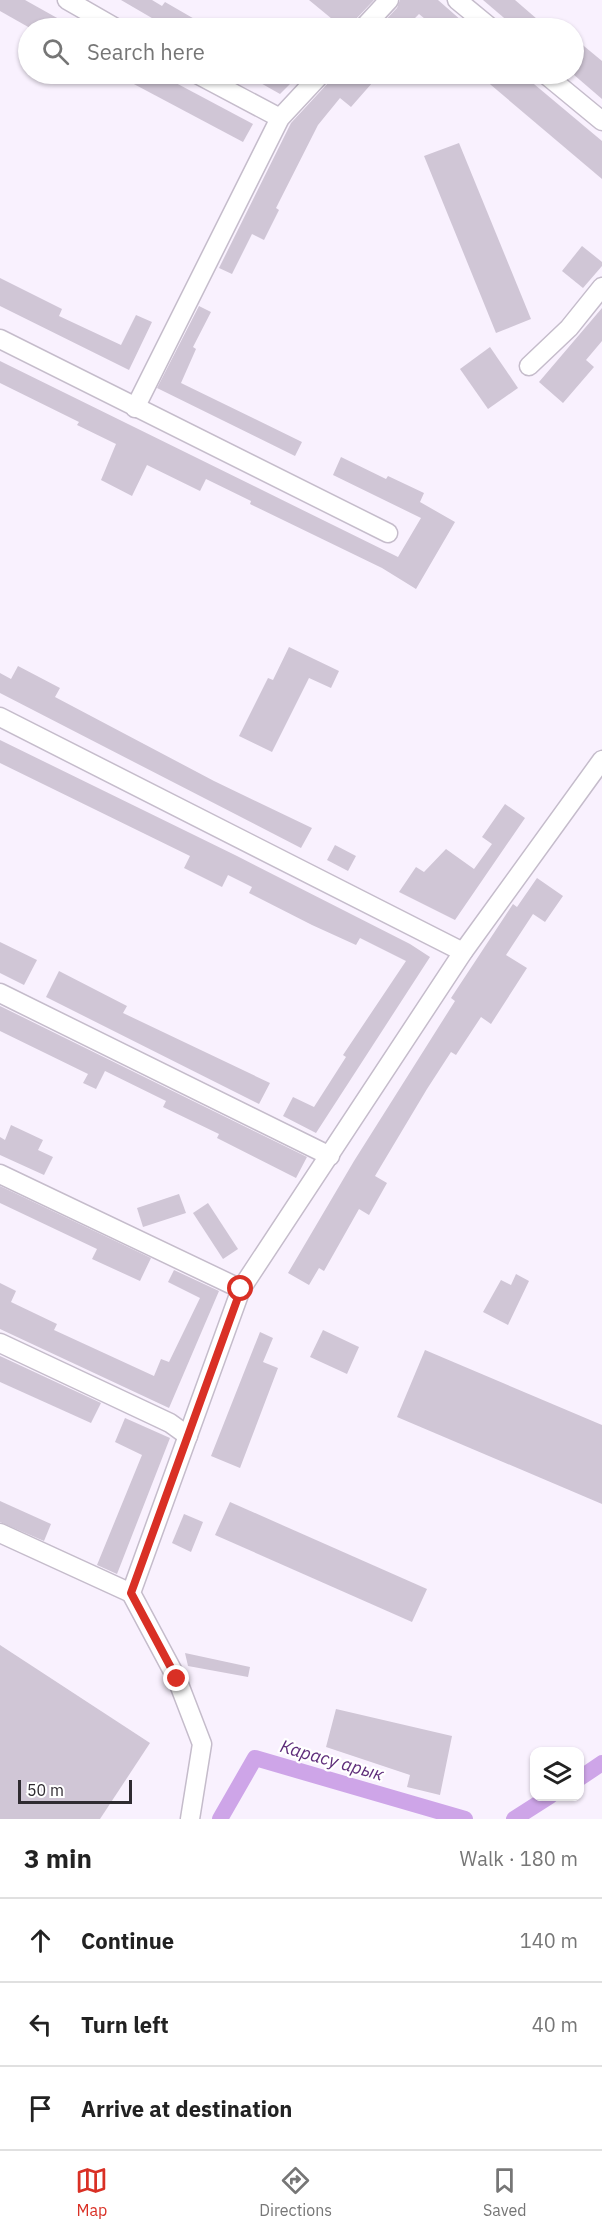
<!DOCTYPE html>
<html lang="en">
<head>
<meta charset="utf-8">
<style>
  :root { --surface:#fff; --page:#f6f6f6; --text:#222; --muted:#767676; --line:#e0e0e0; --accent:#d93025 }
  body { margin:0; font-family:"IBM Plex Sans",sans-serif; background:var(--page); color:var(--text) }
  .controls { position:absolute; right:18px; bottom:18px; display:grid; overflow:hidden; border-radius:12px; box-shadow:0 2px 4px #0004 }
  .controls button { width:54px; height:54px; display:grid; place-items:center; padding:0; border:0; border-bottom:2px solid var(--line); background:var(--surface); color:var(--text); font:30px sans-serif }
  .scale { position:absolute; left:18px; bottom:15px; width:114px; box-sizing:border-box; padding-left:6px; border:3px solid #2f2b31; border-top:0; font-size:16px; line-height:21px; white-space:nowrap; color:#2f2b31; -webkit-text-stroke:4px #fff; paint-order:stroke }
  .stop { position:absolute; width:18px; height:18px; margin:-14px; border:4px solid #d93025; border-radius:50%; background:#fff }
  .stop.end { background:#d93025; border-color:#fff; box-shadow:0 2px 6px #0008 }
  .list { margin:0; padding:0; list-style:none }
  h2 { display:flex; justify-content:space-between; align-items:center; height:78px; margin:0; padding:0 24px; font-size:26px }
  h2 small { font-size:20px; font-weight:400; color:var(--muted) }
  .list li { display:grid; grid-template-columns:39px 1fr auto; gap:18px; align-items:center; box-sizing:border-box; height:84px; padding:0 24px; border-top:2px solid var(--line) }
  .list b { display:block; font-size:22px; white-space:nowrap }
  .list em { font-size:20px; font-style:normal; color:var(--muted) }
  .icon { flex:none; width:33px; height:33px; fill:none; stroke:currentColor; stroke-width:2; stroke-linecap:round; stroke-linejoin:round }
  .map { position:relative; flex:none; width:602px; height:1819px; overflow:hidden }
  .search { position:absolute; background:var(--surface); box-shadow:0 2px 4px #0004; left:18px; right:18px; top:18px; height:66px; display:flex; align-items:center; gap:15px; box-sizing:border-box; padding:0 21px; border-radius:33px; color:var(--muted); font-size:22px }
  .sheet { height:330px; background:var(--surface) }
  nav { display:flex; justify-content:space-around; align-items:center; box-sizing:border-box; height:84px; border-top:2px solid var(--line); background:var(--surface); font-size:16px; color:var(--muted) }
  nav a { display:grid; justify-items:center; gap:3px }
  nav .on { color:var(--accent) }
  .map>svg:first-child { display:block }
</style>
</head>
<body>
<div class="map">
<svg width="602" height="1819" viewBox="0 0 602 1819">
  <rect width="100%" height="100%" fill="#f9f1fe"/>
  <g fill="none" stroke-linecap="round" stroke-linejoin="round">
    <g stroke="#cea5e8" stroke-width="16">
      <polyline points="580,1778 602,1763"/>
      <polyline points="220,1819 255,1758 465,1819"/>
      <polyline points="514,1819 550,1796"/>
    </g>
  </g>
  <g fill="#d0c6d6">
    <polygon points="0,0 25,0 75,28 30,28 0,11"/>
    <polygon points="121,0 152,0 162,6 165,2 210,28 169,28"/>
    <polygon points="309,0 374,0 355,20 352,28 343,28"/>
    <polygon points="400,0 438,0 470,28 436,28 419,14 405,28 378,28 397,8"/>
    <polygon points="483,0 515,0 537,19 529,28 516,28"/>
    <polygon points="573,37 602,61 602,99 573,74"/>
    <polygon points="115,74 159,74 253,124 243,142"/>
    <polygon points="245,74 300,74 280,94"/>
    <polygon points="332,74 380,74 351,107 340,98 318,125 276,208 279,210 264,240 252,234 232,274 219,268 291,123 329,82"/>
    <polygon points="478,74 522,74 602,141 602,179"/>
    <polygon points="459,143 531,319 496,333 424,156"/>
    <polygon points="582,246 602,262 602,266 583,288 562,271"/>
    <polygon points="0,278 62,309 59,316 121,345 136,315 152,322 129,370 0,306"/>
    <polygon points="199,306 211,312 193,347 196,349 181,383 302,442 295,456 157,388"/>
    <polygon points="602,308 602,341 586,360 594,367 563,403 539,382"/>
    <polygon points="490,347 518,388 488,409 460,369"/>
    <polygon points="0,361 398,557 421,518 333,475 341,457 386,479 388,476 424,493 420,502 455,522 416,589 382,568 250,504 251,501 206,479 200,491 147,465 132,496 101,480 116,444 77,425 79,422 0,383"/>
    <polygon points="289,647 339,671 331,688 309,678 272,752 239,736 268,678 273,680"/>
    <polygon points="18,666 60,688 55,697 214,781 312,828 301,848 0,693 0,673 11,679"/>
    <polygon points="0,740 237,856 410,944 430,957 316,1133 283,1116 293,1097 314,1107 346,1057 343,1055 406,961 360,938 356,945 312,925 249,893 252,887 228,875 222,887 184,868 190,856 0,763"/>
    <polygon points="505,804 525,818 455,920 399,892 416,867 424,872 446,849 474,869 492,844 482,837"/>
    <polygon points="335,845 356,856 348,871 327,860"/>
    <polygon points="537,878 563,896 545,922 533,914 506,955 527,968 491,1024 481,1017 456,1055 451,1052 427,1089 375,1176 387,1183 369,1215 359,1209 324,1271 319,1268 309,1285 288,1273 354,1161 455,1001 451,998 513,904 517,907"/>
    <polygon points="0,942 37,960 24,985 0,973"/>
    <polygon points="59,971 127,1006 123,1013 270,1083 259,1104 46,997"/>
    <polygon points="0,1006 307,1157 296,1178 217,1138 219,1134 163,1107 166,1101 105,1071 96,1089 83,1083 88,1074 0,1031"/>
    <polygon points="11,1125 43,1140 38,1150 53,1157 44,1175 0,1155 0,1137 5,1140"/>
    <polygon points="0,1186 151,1258 140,1281 92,1259 97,1249 0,1203"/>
    <polygon points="179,1194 186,1213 143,1227 137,1208"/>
    <polygon points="208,1203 238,1249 223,1259 193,1213"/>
    <polygon points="174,1270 219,1291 169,1408 0,1329 0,1283 16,1291 11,1302 57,1324 54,1330 154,1376 161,1359 169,1362 200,1298 168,1282"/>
    <polygon points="516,1274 529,1281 508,1325 483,1312 501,1280 511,1285"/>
    <polygon points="323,1330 359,1347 347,1374 310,1357"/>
    <polygon points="260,1332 273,1338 263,1362 278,1368 240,1468 211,1456"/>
    <polygon points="425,1350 602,1425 602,1504 397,1417"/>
    <polygon points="0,1356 101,1403 91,1423 0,1382"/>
    <polygon points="125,1418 170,1438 117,1574 97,1565 142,1455 115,1442"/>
    <polygon points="0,1501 51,1524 44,1541 0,1522"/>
    <polygon points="230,1502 427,1589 412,1622 215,1535"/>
    <polygon points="184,1514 203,1522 191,1552 172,1543"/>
    <polygon points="0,1645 150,1743 100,1819 0,1819"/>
    <polygon points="185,1653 250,1667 248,1677 188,1666"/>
    <polygon points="336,1709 452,1736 440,1795 407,1787 410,1775 326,1747"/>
  </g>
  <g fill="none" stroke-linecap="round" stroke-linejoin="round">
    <defs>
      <g id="minor">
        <polyline points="67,0 116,28"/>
        <polyline points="457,0 491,28"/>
        <polyline points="363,28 389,0"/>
        <polyline points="197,74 280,118"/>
        <polyline points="545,74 602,121"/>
        <polyline points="0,339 388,533"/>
        <polyline points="529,366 569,328 602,287"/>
        <polyline points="135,408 280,118 321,74"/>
        <polyline points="0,717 463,952"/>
        <polyline points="0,993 330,1156"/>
        <polyline points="0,1174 241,1289"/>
        <polyline points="0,1343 170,1423 188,1436"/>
        <polyline points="0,1533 131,1593"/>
        <polyline points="190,1819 202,1744 177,1679 131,1593 241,1289 463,952 602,760"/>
      </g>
    </defs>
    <use href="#minor" stroke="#c5bccb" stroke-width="21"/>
    <use href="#minor" stroke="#fff" stroke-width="18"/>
  </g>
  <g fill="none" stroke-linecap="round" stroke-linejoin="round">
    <polyline stroke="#d93025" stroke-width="8" points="177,1679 131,1593 241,1289"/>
  </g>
  <g text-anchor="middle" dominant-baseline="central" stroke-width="4.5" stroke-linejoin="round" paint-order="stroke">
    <g font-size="18" font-style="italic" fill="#5e2c7a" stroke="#fff">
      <text transform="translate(332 1760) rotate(16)">Карасу арык</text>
    </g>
  </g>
</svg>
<div class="controls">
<button><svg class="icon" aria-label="layers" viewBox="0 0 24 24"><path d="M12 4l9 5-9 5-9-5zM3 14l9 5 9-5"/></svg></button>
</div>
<div class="scale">50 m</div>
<div class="stop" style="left:241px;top:1289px"></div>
<div class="stop end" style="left:177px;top:1679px"></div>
<div class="search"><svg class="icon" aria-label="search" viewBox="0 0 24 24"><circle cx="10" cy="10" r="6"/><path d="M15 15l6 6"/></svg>Search here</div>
</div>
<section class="sheet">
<h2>3 min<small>Walk · 180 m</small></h2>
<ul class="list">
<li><svg class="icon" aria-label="ahead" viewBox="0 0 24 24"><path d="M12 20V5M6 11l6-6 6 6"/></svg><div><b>Continue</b></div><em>140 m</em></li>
<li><svg class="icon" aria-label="left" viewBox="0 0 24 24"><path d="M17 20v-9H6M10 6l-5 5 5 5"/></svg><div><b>Turn left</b></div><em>40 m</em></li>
<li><svg class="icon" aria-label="arrive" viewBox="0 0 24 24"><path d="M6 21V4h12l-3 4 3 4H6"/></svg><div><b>Arrive at destination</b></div></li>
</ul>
</section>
<nav>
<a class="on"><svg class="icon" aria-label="map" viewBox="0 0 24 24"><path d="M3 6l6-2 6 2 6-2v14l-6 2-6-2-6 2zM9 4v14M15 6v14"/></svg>Map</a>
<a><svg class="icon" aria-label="directions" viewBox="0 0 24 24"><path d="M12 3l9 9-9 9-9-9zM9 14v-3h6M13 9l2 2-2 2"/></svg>Directions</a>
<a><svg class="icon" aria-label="saved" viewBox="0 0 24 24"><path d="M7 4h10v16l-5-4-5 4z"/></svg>Saved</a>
</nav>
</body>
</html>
